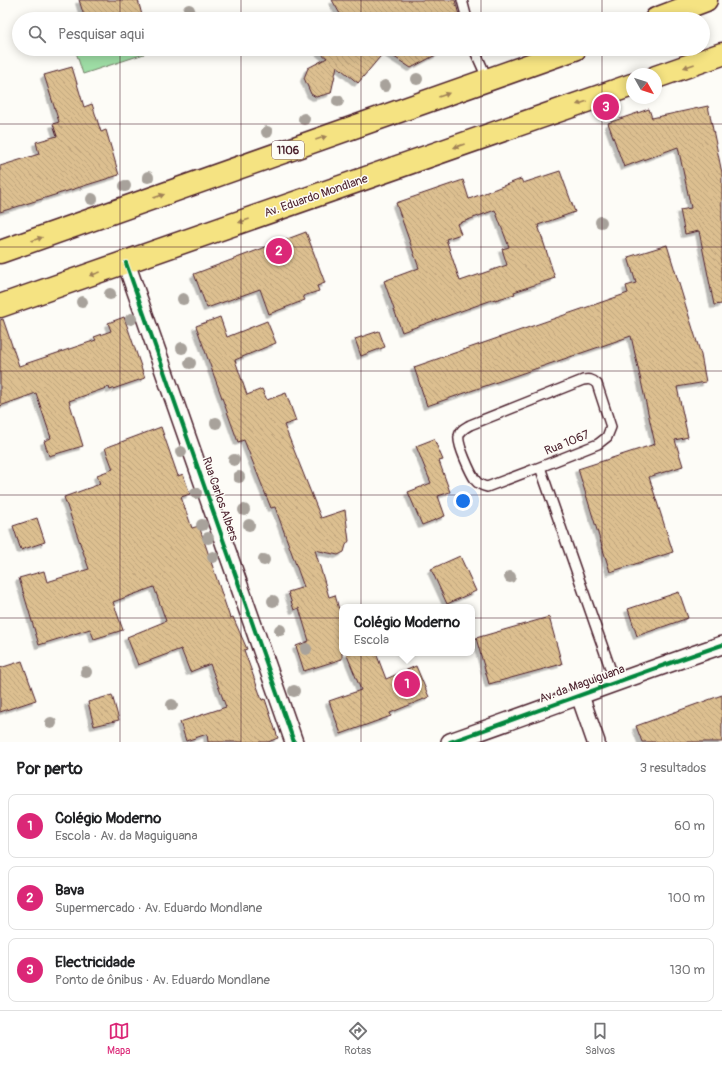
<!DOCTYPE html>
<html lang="pt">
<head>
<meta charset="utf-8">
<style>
  :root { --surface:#fff; --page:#f2f2f2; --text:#202124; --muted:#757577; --line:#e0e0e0; --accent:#db2777 }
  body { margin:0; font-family:Pangolin,sans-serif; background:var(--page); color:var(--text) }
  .compass { position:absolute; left:626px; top:68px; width:36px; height:36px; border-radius:50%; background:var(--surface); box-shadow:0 2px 10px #0003; rotate:129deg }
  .you { position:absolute; left:463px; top:501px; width:14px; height:14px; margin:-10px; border:3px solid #fff; border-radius:50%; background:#1a73e8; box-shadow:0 0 0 6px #1a73e833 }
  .badge { display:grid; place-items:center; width:26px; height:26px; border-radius:50%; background:var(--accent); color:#fff; font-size:13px; font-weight:700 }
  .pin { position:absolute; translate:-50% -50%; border:2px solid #fff; box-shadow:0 1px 4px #0006 }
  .popup { position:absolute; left:339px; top:604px; width:136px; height:52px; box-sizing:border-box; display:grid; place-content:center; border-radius:8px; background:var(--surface); filter:drop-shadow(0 1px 3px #0005); font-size:13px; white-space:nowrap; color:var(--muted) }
  .popup b { font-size:15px; color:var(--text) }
  .popup::after { content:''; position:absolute; left:50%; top:100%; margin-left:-8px; border:8px solid transparent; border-top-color:var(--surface) }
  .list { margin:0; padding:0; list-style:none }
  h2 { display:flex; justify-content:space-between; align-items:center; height:52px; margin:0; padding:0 16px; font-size:17px }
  h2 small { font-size:13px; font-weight:400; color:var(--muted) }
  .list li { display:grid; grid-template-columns:26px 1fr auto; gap:12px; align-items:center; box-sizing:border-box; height:64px; margin:0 8px 8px; padding:0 8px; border:1px solid var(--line); border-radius:8px }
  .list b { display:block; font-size:15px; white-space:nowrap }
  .list p { margin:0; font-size:13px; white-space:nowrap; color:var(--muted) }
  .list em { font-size:13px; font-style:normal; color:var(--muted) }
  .icon { flex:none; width:22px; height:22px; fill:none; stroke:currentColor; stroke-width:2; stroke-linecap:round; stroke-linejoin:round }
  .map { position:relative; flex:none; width:722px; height:742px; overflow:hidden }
  .search { position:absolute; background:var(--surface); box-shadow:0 2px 10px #0003; left:12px; right:12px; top:12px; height:44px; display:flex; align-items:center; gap:10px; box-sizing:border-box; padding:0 14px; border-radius:22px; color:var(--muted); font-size:15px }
  .sheet { height:268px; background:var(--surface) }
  nav { display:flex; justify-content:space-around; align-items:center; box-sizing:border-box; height:56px; border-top:1px solid var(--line); background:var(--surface); font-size:11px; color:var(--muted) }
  nav a { display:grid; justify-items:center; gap:2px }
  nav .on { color:var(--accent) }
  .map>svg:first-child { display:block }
</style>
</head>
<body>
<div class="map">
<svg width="722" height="742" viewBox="0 0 722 742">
  <defs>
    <pattern id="building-back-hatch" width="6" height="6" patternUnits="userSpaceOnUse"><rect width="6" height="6" fill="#dcbf90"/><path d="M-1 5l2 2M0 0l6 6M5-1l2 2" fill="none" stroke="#bea47c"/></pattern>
    <filter id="shadow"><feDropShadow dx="-3.5" dy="3.5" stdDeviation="0" flood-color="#0004"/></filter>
  </defs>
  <rect width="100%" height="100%" fill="#fdfcf7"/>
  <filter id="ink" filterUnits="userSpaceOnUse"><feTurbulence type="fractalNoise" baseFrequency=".025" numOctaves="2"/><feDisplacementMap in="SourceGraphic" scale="8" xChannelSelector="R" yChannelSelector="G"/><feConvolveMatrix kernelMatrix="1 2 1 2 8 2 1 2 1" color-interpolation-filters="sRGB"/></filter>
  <g filter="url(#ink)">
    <polygon fill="#9edda5" stroke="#747e68" points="75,49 142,49 144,54 83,74"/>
    <g fill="url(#building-back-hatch)" stroke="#4a1f2b" fill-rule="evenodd" filter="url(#shadow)">
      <polygon points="79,0 138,0 143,19 85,19"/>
      <polygon points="332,0 455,0 460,19 343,19"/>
      <polygon points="316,49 447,49 411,68 385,51 358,83 337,66 331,93 316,97 311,94 304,78 308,68 327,58"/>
      <polygon points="72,67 84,107 92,104 101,132 106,130 119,175 0,212 0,166 39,154 36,142 57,136 53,124 59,122 44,75"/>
      <polygon points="708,106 722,173 722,304 714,305 699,231 685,234 680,210 691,208 678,147 624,167 608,123 649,109 652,118"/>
      <path d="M560 171 575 212 538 225 555 278 514 292 515 294 495 300V299L402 332 384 281 419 268 396 203 463 180 469 199 521 179 523 183ZM495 210 509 247 502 249 507 265 460 281 446 239 461 234 457 224Z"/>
      <polygon points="306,232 325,283 317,286 319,291 303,296 305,300 269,314 260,289 207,308 194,274"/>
      <polygon points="667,245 701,355 706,382 677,387 688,437 675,440 683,466 649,477 673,552 610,572 578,469 655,444 631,336 427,406 414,367 628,293 626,286 636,283 628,257"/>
      <polygon points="124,317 145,378 110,390 109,387 69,401 83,446 49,456 44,441 51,438 36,393 0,406 0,320 3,319 19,366 96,340 94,337 111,331 108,323"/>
      <polygon points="220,317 227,337 267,321 276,343 235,360 247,395 262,389 267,400 286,393 296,421 284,425 321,518 345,510 349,541 346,545 344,552 338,555 315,550 329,597 335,595 342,620 342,659 304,671 296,646 309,641 299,608 294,610 288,592 304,587 275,507 271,508 244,440 238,442 196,326"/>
      <polygon points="379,331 385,347 361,356 355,339"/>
      <polygon points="161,427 178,476 183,474 190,494 181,497 192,528 199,526 230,618 233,617 247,649 244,650 262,700 265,699 278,738 268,742 208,742 207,734 186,741 180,722 226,707 210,664 190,672 181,649 138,665 127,637 166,621 154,587 113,602 123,630 94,639 90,629 39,645 19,578 44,571 47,582 89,569 64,497 100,484 97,475 113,469 105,448"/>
      <polygon points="434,439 443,460 439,461 450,492 438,496 445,516 422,525 408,492 431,483 416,446"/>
      <polygon points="37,518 45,542 21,550 13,526"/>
      <polygon points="460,556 476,591 447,604 431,569"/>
      <polygon points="679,592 688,618 637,636 628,609"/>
      <polygon points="549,617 562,664 489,684 476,638"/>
      <polygon points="346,653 376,653 386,679 416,666 429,697 390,713 391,716 341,734 329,701 361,690"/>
      <polygon points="22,661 36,700 0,712 0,668"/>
      <polygon points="112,695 119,720 94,726 88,702"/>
      <polygon points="722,695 722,742 642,742 636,726"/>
    </g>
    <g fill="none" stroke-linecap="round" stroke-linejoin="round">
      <defs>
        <g id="lane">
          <polyline points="462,0 467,19"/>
          <polyline points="474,49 488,80"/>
          <path d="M540 467 487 487C483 486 479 485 476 481 471 474 457 444 459 436 460 430 465 428 470 425L583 380C589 379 592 379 597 384L611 427 607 437 598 444 540 467 615 682"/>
        </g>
        <g id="street">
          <polyline points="126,263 294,742"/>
          <polyline points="580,696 596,742"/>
          <path d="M450 742C541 710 631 676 722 645"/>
        </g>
        <g id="primary">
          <polyline points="656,19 706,0"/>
          <polyline points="656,77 722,54"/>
          <polyline points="0,252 575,49"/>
          <polyline points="0,306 632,85"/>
        </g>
      </defs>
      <use href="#lane" stroke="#4a1f2b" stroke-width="12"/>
      <use href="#street" stroke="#4a1f2b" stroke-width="20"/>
      <use href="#primary" stroke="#4a1f2b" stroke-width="25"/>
      <use href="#lane" stroke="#fdfcf7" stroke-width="9"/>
      <use href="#street" stroke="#fdfcf7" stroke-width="17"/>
      <use href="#primary" stroke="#f5e382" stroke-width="22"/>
      <defs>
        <g id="cycleway">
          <polyline points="126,263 294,742"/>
          <path d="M450 742C541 710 631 676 722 645"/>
        </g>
      </defs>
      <use href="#cycleway" stroke="#fdfcf7" stroke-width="6"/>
      <use href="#cycleway" stroke="#00873e" stroke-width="4"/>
    </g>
    <g fill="#a8a29b">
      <circle cx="189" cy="10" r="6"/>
      <circle cx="417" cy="79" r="6"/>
      <circle cx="385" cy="86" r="6"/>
      <circle cx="338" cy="101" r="6"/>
      <circle cx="304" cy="119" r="6"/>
      <circle cx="267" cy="132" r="6"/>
      <circle cx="148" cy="177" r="6"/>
      <circle cx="125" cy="186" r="6"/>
      <circle cx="92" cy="199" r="6"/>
      <circle cx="601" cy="222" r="6"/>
      <circle cx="110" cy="294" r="6"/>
      <circle cx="183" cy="299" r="6"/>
      <circle cx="82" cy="302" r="6"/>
      <circle cx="131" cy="319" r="6"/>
      <circle cx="182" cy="348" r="6"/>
      <circle cx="190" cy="363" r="6"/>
      <circle cx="216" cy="423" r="6"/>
      <circle cx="181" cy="452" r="6"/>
      <circle cx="234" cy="460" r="6"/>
      <circle cx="239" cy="477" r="6"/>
      <circle cx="196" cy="493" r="6"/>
      <circle cx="244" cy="510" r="6"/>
      <circle cx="202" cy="525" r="6"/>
      <circle cx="249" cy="525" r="6"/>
      <circle cx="208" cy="538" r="6"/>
      <circle cx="213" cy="557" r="6"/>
      <circle cx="264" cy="560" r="6"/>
      <circle cx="510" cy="577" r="6"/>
      <circle cx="273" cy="601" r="6"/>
      <circle cx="280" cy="630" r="6"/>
      <circle cx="306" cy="649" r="6"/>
      <circle cx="86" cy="672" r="6"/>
      <circle cx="294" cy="691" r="6"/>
      <circle cx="172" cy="705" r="6"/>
      <circle cx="51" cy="723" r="6"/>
    </g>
    <defs><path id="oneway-solid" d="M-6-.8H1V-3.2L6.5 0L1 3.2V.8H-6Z"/></defs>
    <g fill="#a08156">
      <use href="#oneway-solid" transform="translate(689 66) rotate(161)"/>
      <use href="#oneway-solid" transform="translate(444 95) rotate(-20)"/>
      <use href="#oneway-solid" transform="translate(582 103) rotate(161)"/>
      <use href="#oneway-solid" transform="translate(321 138) rotate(-19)"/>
      <use href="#oneway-solid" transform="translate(459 146) rotate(161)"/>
      <use href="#oneway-solid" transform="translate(159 196) rotate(-19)"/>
      <use href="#oneway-solid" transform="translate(244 221) rotate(161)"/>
      <use href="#oneway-solid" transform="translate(37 239) rotate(-19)"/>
      <use href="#oneway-solid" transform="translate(95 274) rotate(161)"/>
    </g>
  </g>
  <path fill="none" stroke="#4a1f2b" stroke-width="1" stroke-opacity="0.55" d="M120 0V19M241 0V19M361 0V19M481 0V19M602 0V19M120 49V742M241 49V742M361 49V742M481 49V742M602 49V742M0 124H722M0 247H722M0 371H722M0 495H722M0 618H722"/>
  <g text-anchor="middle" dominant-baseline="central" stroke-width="3" stroke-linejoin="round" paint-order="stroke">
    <rect fill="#fdfcf7" stroke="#806168" stroke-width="1" x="272" y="141" width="32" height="18" rx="3"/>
    <g font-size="11" font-weight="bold" fill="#4a1f2b">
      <text x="288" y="150">1106</text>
    </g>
    <g font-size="12" fill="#4a1f2b" stroke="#fdfcf7">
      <text transform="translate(316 196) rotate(-19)">Av. Eduardo Mondlane</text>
      <text transform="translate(567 443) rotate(-22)">Rua 1067</text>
      <text transform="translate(220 499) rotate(71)">Rua Carlos Albers</text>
      <text transform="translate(582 684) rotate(-20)">Av. da Maguiguana</text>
    </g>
  </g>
</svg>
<svg class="compass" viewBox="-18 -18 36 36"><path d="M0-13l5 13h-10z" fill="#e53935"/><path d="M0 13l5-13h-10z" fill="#757577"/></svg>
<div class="you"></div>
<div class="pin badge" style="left:407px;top:684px">1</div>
<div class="popup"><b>Colégio Moderno</b>Escola</div>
<div class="pin badge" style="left:279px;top:251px">2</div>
<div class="pin badge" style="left:606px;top:107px">3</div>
<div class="search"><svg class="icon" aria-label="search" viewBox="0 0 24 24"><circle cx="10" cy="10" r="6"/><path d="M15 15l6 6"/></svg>Pesquisar aqui</div>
</div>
<section class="sheet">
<h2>Por perto<small>3 resultados</small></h2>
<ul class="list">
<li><span class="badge">1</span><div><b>Colégio Moderno</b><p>Escola · Av. da Maguiguana</p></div><em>60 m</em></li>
<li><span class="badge">2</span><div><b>Bava</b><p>Supermercado · Av. Eduardo Mondlane</p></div><em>100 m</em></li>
<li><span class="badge">3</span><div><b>Electricidade</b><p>Ponto de ônibus · Av. Eduardo Mondlane</p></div><em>130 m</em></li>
</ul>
</section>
<nav>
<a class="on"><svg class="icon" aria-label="map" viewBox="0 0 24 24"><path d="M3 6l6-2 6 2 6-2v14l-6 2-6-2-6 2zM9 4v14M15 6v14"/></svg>Mapa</a>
<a><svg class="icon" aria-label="directions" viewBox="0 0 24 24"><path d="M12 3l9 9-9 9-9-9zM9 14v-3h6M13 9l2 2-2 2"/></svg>Rotas</a>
<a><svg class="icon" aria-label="saved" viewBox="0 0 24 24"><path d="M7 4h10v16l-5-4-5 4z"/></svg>Salvos</a>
</nav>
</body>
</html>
